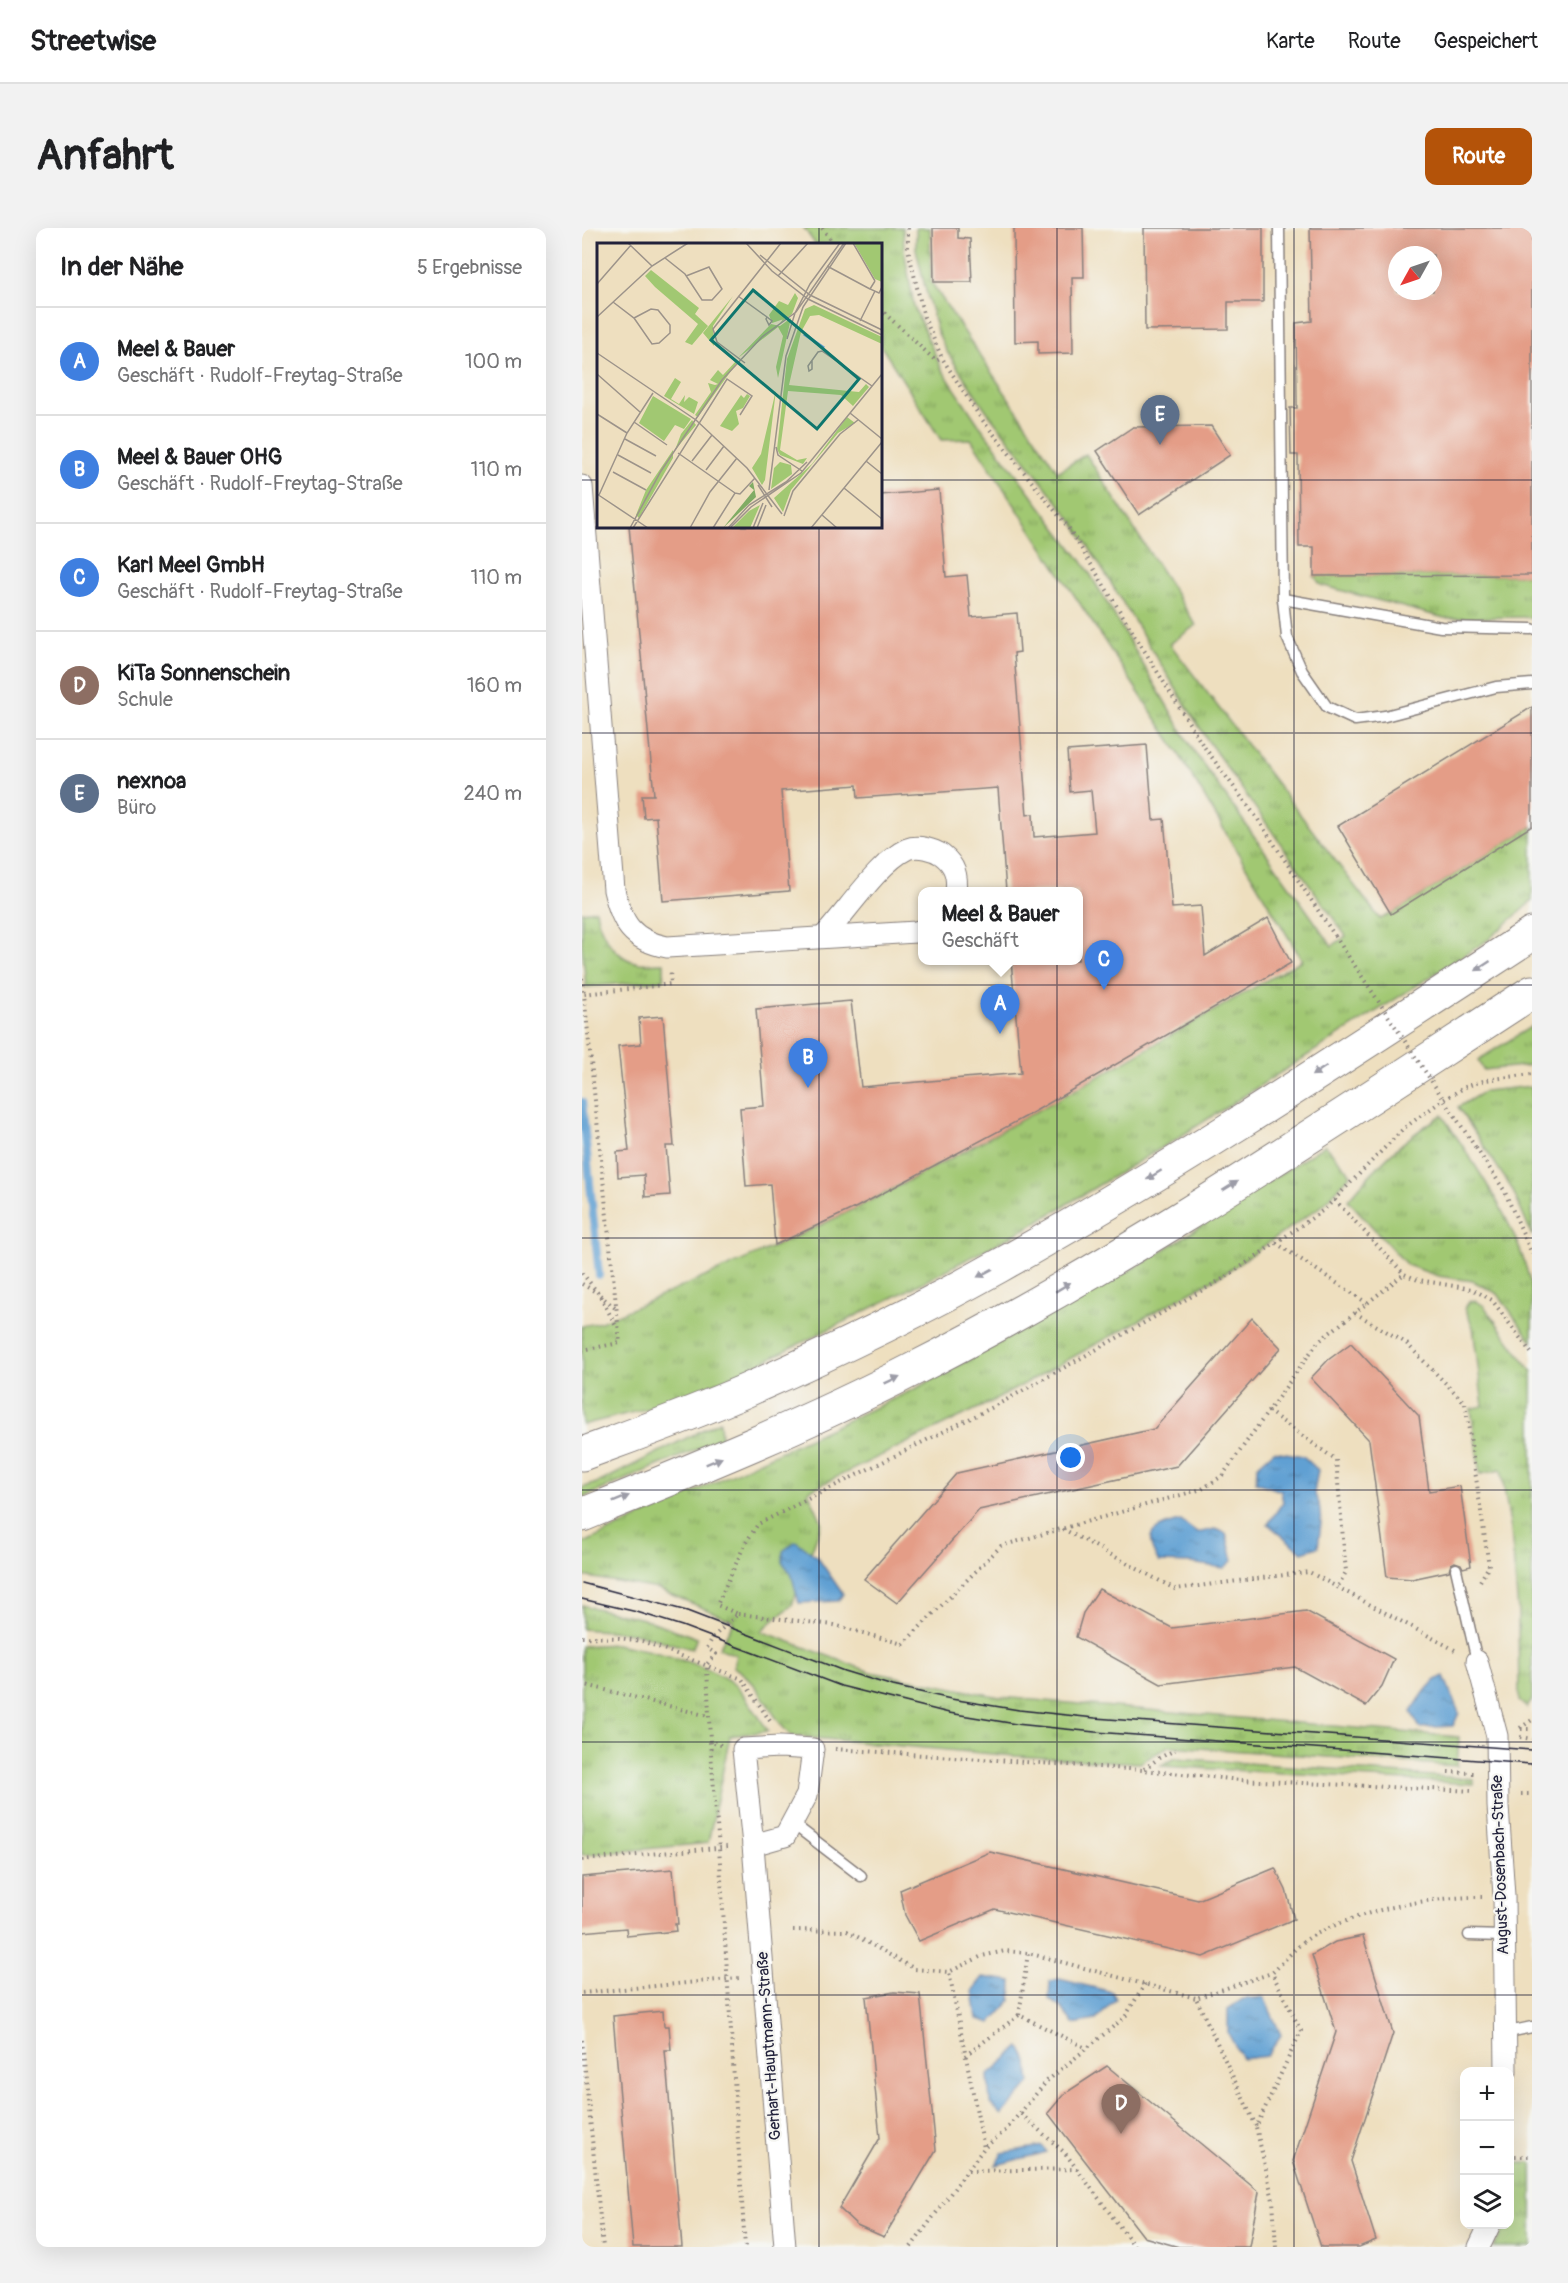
<!DOCTYPE html>
<html lang="de">
<head>
<meta charset="utf-8">
<style>
  :root { --surface:#fff; --page:#f2f2f2; --text:#202124; --muted:#757577; --line:#e0e0e0; --accent:#b45309 }
  body { margin:0; font-family:Pangolin,sans-serif; background:var(--page); color:var(--text) }
  .controls { position:absolute; right:18px; bottom:18px; display:grid; overflow:hidden; border-radius:12px; box-shadow:0 6px 24px #0002 }
  .controls button { width:54px; height:54px; display:grid; place-items:center; padding:0; border:0; border-bottom:2px solid var(--line); background:var(--surface); color:var(--text); font:30px sans-serif }
  .compass { position:absolute; left:806px; top:18px; width:54px; height:54px; border-radius:50%; background:var(--surface); box-shadow:0 6px 24px #0002; rotate:230deg }
  .you { position:absolute; left:489px; top:1230px; width:21px; height:21px; margin:-15px; border:4px solid #fff; border-radius:50%; background:#1a73e8; box-shadow:0 0 0 9px #1a73e833 }
  .badge { display:grid; place-items:center; width:39px; height:39px; border-radius:50%; background:var(--accent); color:#fff; font-size:20px; font-weight:700 }
  .pin { position:absolute; translate:-50% -50px; filter:drop-shadow(0 2px 3px #0008) }
  .pin::after { content:''; position:absolute; top:32px; width:21px; height:18px; background:inherit; clip-path:polygon(0 0,100% 0,50% 100%) }
  .popup { position:absolute; left:336px; top:659px; width:165px; height:78px; box-sizing:border-box; display:grid; place-content:center; border-radius:12px; background:var(--surface); filter:drop-shadow(0 2px 4px #0005); font-size:20px; white-space:nowrap; color:var(--muted) }
  .popup b { font-size:22px; color:var(--text) }
  .popup::after { content:''; position:absolute; left:50%; top:100%; margin-left:-12px; border:12px solid transparent; border-top-color:var(--surface) }
  .list { margin:0; padding:0; list-style:none }
  h2 { display:flex; justify-content:space-between; align-items:center; height:78px; margin:0; padding:0 24px; font-size:26px }
  h2 small { font-size:20px; font-weight:400; color:var(--muted) }
  .list li { display:grid; grid-template-columns:39px 1fr auto; gap:18px; align-items:center; box-sizing:border-box; height:108px; padding:0 24px; border-top:2px solid var(--line) }
  .list b { display:block; font-size:22px; white-space:nowrap }
  .list p { margin:0; font-size:20px; white-space:nowrap; color:var(--muted) }
  .list em { font-size:20px; font-style:normal; color:var(--muted) }
  .icon { flex:none; width:33px; height:33px; fill:none; stroke:currentColor; stroke-width:2; stroke-linecap:round; stroke-linejoin:round }
  .map { position:relative; flex:none; width:950px; height:2019px; overflow:hidden; border-radius:12px }
  header { display:flex; align-items:center; gap:36px; box-sizing:border-box; height:84px; padding:0 30px; background:var(--surface); border-bottom:2px solid var(--line) }
  header strong { font-size:28px }
  nav { display:flex; gap:33px; margin-inline-start:auto; font-size:21px }
  .intro { display:flex; align-items:center; justify-content:space-between; box-sizing:border-box; height:144px; padding:0 36px }
  h1 { margin:0; font-size:42px }
  .button { padding:15px 27px; border-radius:12px; background:var(--accent); color:#fff; font-size:21px; font-weight:700 }
  main { display:flex; gap:36px; padding:0 36px }
  aside { flex:1; background:var(--surface); border-radius:12px; box-shadow:0 6px 24px #0002 }
  .map>svg:first-child { display:block }
</style>
</head>
<body>
<header>
<strong>Streetwise</strong>
<nav><a>Karte</a><a>Route</a><a>Gespeichert</a></nav>
</header>
<div class="intro"><h1>Anfahrt</h1><a class="button">Route</a></div>
<main>
<aside>
<h2>In der Nähe<small>5 Ergebnisse</small></h2>
<ul class="list">
<li><span class="badge" style="background:#3f7fe0">A</span><div><b>Meel &amp; Bauer</b><p>Geschäft · Rudolf-Freytag-Straße</p></div><em>100 m</em></li>
<li><span class="badge" style="background:#3f7fe0">B</span><div><b>Meel &amp; Bauer OHG</b><p>Geschäft · Rudolf-Freytag-Straße</p></div><em>110 m</em></li>
<li><span class="badge" style="background:#3f7fe0">C</span><div><b>Karl Meel GmbH</b><p>Geschäft · Rudolf-Freytag-Straße</p></div><em>110 m</em></li>
<li><span class="badge" style="background:#8d6e63">D</span><div><b>KiTa Sonnenschein</b><p>Schule</p></div><em>160 m</em></li>
<li><span class="badge" style="background:#5c6f8a">E</span><div><b>nexnoa</b><p>Büro</p></div><em>240 m</em></li>
</ul>
</aside>
<div class="map">
<svg width="950" height="2019" viewBox="0 0 950 2019">
  <defs>
    <pattern id="grass-tufts" width="24" height="20" patternUnits="userSpaceOnUse" patternTransform="scale(1.5)"><rect width="24" height="20" fill="#a1c872"/><path d="M3 7l-1-3M5 7V3M7 7l1-3M15 17l-1-3M17 17v-4M19 17l1-3" fill="none" stroke="#83a25f"/></pattern>
    <pattern id="water-ripples" width="26" height="14" patternUnits="userSpaceOnUse" patternTransform="scale(1.5)"><rect width="26" height="14" fill="#60a0d3"/><path d="M2 4q2-2 4 0t4 0M15 11q2-2 4 0t4 0" fill="none" stroke="#4f82ac"/></pattern>
  </defs>
  <rect width="100%" height="100%" fill="#f6f6f2"/>
  <filter id="ink" filterUnits="userSpaceOnUse"><feTurbulence type="fractalNoise" baseFrequency=".0167" numOctaves="2"/><feDisplacementMap in="SourceGraphic" scale="12" xChannelSelector="R" yChannelSelector="G"/><feConvolveMatrix kernelMatrix="1 2 1 2 8 2 1 2 1" color-interpolation-filters="sRGB"/></filter>
  <filter id="wash" filterUnits="userSpaceOnUse"><feTurbulence type="fractalNoise" baseFrequency=".008" numOctaves="4" result="noise"/><feDisplacementMap in="SourceGraphic" scale="24" xChannelSelector="R" yChannelSelector="G"/><feGaussianBlur stdDeviation="1.35" result="paint"/><feColorMatrix in="noise" values="0 0 0 0 0 0 0 0 0 0 0 0 0 0 0 0 0 1.4 0 .05"/><feComposite in="paint" operator="in"/></filter>
  <g filter="url(#wash)">
    <rect width="100%" height="100%" fill="#eedfbf"/>
    <g fill="url(#grass-tufts)" stroke="#627556" stroke-width="1.5">
      <path d="M222 0H321L322 21 332 79 359 140 395 194 504 339 611 522 750 718 764 708 626 513 492 295 404 182 365 124 355 103 343 59 334 21V0H348L349 54 476 244 504 226 614 397 588 416 798 691 809 686 950 598V673L906 712 596 910 443 1001 328 1061 152 1148 76 1178 0 1197V1098L19 1094C105 1056 192 1021 276 979 427 902 573 816 720 732L592 518 389 211 359 212 299 118 298 16H233Z"/>
      <polygon points="950,347 950,389 862,390 739,357 732,348"/>
      <path d="M14 682C17 704 33 731 57 735 65 736 74 735 82 735V752L4 759 0 716V684Z"/>
      <polygon points="950,798 950,837 901,842 896,832"/>
      <polygon points="950,858 950,1008 930,961 876,879 903,863"/>
      <path d="M860 887C895 940 935 995 949 1058 950 1075 950 1097 950 1114L916 1066 891 1053 856 1048 825 1037 766 972C797 935 819 913 860 887Z"/>
      <path d="M743 917 769 946 742 976 643 1045 413 1172 226 1263 240 1294 210 1377 179 1403 289 1444 418 1469 877 1509 875 1538 587 1518 558 1535 433 1528 209 1508C187 1488 180 1454 151 1439L154 1427 137 1420 152 1393 76 1361 0 1348V1316L337 1159 568 1031Z"/>
      <polygon points="893,1072 902,1078 950,1144 950,1472 945,1480 937,1473 936,1383 929,1302 919,1242 898,1246 889,1181 901,1178 891,1099 883,1080 887,1074"/>
      <polygon points="138,1193 139,1211 0,1270 0,1260 20,1253"/>
      <polygon points="0,1377 66,1392 115,1410 110,1421 52,1405 0,1401"/>
      <path d="M33 1416C65 1421 136 1438 157 1461 168 1474 177 1489 186 1503L148 1508 126 1615 0 1627V1418Z"/>
      <polygon points="593,1530 892,1551 892,1556 578,1538"/>
      <polygon points="935,1935 950,1935 950,2019 912,2019 924,1997 927,1996 928,1979"/>
    </g>
    <g fill="url(#water-ripples)" stroke="#416187" stroke-width="1.5">
      <polygon points="692,1223 721,1228 736,1242 732,1265 737,1275 739,1295 736,1319 720,1324 686,1296 701,1274 699,1263 674,1254 675,1238"/>
      <path d="M599 1293 615 1305 633 1301 644 1305 651 1332 642 1340 608 1335 577 1334C559 1306 571 1299 599 1293Z"/>
      <polygon points="214,1313 236,1330 261,1366 256,1373 217,1375 209,1345 201,1335 201,1323"/>
      <path d="M862 1448 877 1485 871 1498 838 1500 829 1484C838 1471 846 1454 862 1448Z"/>
      <polygon points="401,1749 430,1753 429,1773 409,1795 395,1791 391,1762"/>
      <polygon points="477,1751 530,1764 534,1771 514,1792 491,1796 480,1780 467,1771 468,1753"/>
      <polygon points="682,1769 699,1807 685,1828 660,1831 646,1805 646,1781 661,1771"/>
      <polygon points="438,1819 446,1834 448,1855 420,1887 408,1875 406,1847"/>
      <polygon points="460,1918 465,1924 414,1937 420,1925"/>
    </g>
    <g fill="none" stroke-linecap="round" stroke-linejoin="round">
      <polyline stroke="#60a0d3" stroke-width="8" points="0,874 17,1047"/>
    </g>
    <g id="blocks">
      <g fill="#e49d87" fill-rule="evenodd">
        <polygon points="351,0 376,0 376,10 388,11 390,54 352,54"/>
        <polygon points="432,0 501,0 502,49 490,49 491,125 456,126 456,113 433,114"/>
        <polygon points="562,0 681,0 681,74 646,74 646,101 563,102"/>
        <path d="M728 0H950V347L732 348V319H717L716 227H709L708 180H715L714 95 730 93ZM815 27H851V63H815Z"/>
        <polygon points="629,198 648,227 557,287 515,223 551,199"/>
        <polygon points="357,262 364,349 385,347 389,389 435,385 438,424 432,425 445,587 451,586 452,609 513,604 509,562 488,564 485,523 565,517 571,592 582,591 590,680 619,678 623,728 686,690 709,735 443,889 275,979 193,1017 188,956 164,958 158,880 182,878 174,781 269,773 279,859 439,845 429,732 496,732 496,663 424,663 416,560 276,570 275,557 199,563 207,663 81,673 74,589 62,590 60,567 72,567 47,298 298,298 298,267"/>
        <polygon points="950,479 950,598 809,686 756,598"/>
        <polygon points="81,788 92,918 84,918 88,967 63,969 62,947 36,949 35,924 47,923 36,818 59,816 57,790"/>
        <polygon points="670,1090 699,1120 595,1238 397,1282 315,1375 282,1351 375,1245 572,1201"/>
        <polygon points="769,1115 837,1188 847,1263 878,1258 889,1338 881,1340 879,1336 873,1334 869,1336 867,1343 830,1351 805,1349 787,1212 729,1150 746,1132"/>
        <polygon points="517,1361 590,1400 724,1383 812,1431 800,1458 784,1478 713,1439 579,1456 494,1409 501,1385"/>
        <polygon points="408,1624 616,1672 693,1640 704,1662 712,1691 621,1729 413,1681 337,1713 323,1687 318,1662"/>
        <polygon points="91,1641 96,1696 93,1696 94,1703 45,1708 44,1700 0,1704 0,1649"/>
        <polygon points="781,1708 811,1805 769,1933 794,2012 777,2019 739,2019 711,1933 754,1804 730,1727 753,1714"/>
        <polygon points="312,1764 338,1766 354,1922 302,2009 275,1997 257,1980 298,1910 284,1769"/>
        <polygon points="81,1783 82,1798 87,1798 89,1822 83,1822 100,2019 51,2019 31,1788"/>
        <polygon points="525,1838 677,1964 667,2019 597,2019 562,2009 466,1885 482,1866"/>
      </g>
    </g>
  </g>
  <g filter="url(#ink)">
    <use href="#blocks" fill-opacity="0" stroke="#88807d" stroke-width="1.5"/>
    <g fill="none" stroke-linecap="round" stroke-linejoin="round">
      <defs>
        <g id="lane">
          <polyline points="697,0 701,371 705,409 720,443 745,479 773,492 803,488 914,459 950,456"/>
          <polyline points="701,371 859,399 950,401"/>
          <polyline points="874,1341 895,1433"/>
          <polyline points="210,1595 279,1648"/>
          <polyline points="887,1707 920,1708"/>
          <polyline points="922,1805 950,1799"/>
        </g>
        <g id="street">
          <path d="M0 258 32 662C40 695 49 712 85 719L334 704 340 702"/>
          <path d="M242 708C264 685 297 634 325 621 336 617 351 621 360 627 373 637 376 648 374 664"/>
          <polyline points="895,1433 915,1508 916,1578 922,1668 924,1844"/>
          <polygon points="198,1519 231,1521 225,1567 203,1608 171,1617 161,1521"/>
          <polyline points="171,1617 203,2019"/>
          <polyline points="897,2019 908,1996"/>
        </g>
        <g id="highway">
          <path d="M0 1226C54 1206 110 1186 163 1163 249 1125 335 1084 417 1038 600 936 775 820 950 706"/>
          <path d="M0 1287C111 1242 223 1197 330 1142 545 1033 748 895 950 764"/>
        </g>
      </defs>
      <use href="#lane" stroke="#88807d" stroke-width="13"/>
      <use href="#street" stroke="#88807d" stroke-width="23"/>
      <use href="#highway" stroke="#88807d" stroke-width="35"/>
      <g stroke="#88807d" stroke-width="4" stroke-dasharray="1.5 4.5" stroke-linecap="butt">
        <polyline points="240,0 252,16"/>
        <polyline points="326,0 326,21 342,89 360,130 398,189 486,299 620,516 675,590 753,708"/>
        <polyline points="298,81 354,133 360,130"/>
        <polyline points="0,750 2,766"/>
        <polyline points="894,920 922,962 950,1026"/>
        <polyline points="753,972 822,1046 836,1052 890,1061 910,1072 950,1126"/>
        <polyline points="694,1015 785,1075"/>
        <polyline points="0,1045 17,1066 35,1100"/>
        <polyline points="0,1056 12,1063"/>
        <polyline points="18,1067 33,1080"/>
        <polyline points="773,1085 824,1115 883,1175 907,1338 897,1355"/>
        <polyline points="0,1122 38,1115 2,766 89,756 88,743"/>
        <polyline points="686,1183 754,1232 764,1344 755,1360"/>
        <polyline points="481,1301 593,1361 727,1344 873,1422"/>
        <polyline points="156,1386 252,1397 321,1416 419,1318 620,1261 640,1248 736,1114 822,1046"/>
        <polyline points="0,1409 37,1410 60,1413 160,1451 190,1496"/>
        <polyline points="0,1456 126,1488"/>
        <polyline points="938,1500 950,1492"/>
        <polyline points="939,1501 950,1501"/>
        <polyline points="938,1509 950,1511"/>
        <polyline points="128,1514 137,1620 163,2019"/>
        <polyline points="139,1517 128,1514 125,1436 134,1426 125,1420 131,1409 156,1386 135,1377 163,1316 176,1296 415,1177 644,1049 743,981 822,900 861,872 885,858 904,852 950,846"/>
        <polyline points="253,1521 561,1542 658,1552 892,1563"/>
        <polyline points="562,1541 577,1530 593,1522"/>
        <polyline points="866,1544 892,1545"/>
        <polyline points="939,1566 950,1566"/>
        <polyline points="0,1632 146,1619"/>
        <polyline points="211,1702 265,1703 333,1741 367,1744"/>
        <polyline points="563,1756 543,1789 465,1853 423,1903 402,1920 367,1744 400,1728 423,1723 446,1725 614,1770"/>
        <polyline points="0,1765 157,1750"/>
        <polyline points="437,1787 446,1725"/>
        <polyline points="0,1812 21,2019"/>
        <polyline points="383,1828 437,1787 504,1820"/>
        <polyline points="439,1886 483,1925 553,2019"/>
        <polyline points="674,1898 614,1770 690,1745"/>
        <polyline points="927,1928 950,1928"/>
        <polyline points="386,1943 495,1941"/>
        <polyline points="329,2019 402,1920"/>
        <path d="M694 2019 691 1972 674 1899 719 1803 690 1745C702 1734 714 1718 727 1710 777 1682 843 1669 900 1669"/>
      </g>
      <use href="#lane" stroke="#fff" stroke-width="10"/>
      <use href="#street" stroke="#fff" stroke-width="21"/>
      <use href="#highway" stroke="#fff" stroke-width="33"/>
      <g stroke="#22223b" stroke-width="1.5">
        <polyline points="0,1355 105,1383 262,1443 311,1458 369,1471 437,1482 513,1490 950,1522"/>
        <polyline points="0,1371 55,1384 100,1398 259,1458 367,1485 434,1496 513,1504 950,1536"/>
      </g>
      <polyline stroke="#88807d" stroke-width="4" stroke-dasharray="1.5 4.5" stroke-linecap="butt" points="753,708 894,920"/>
    </g>
    <defs><path id="oneway-solid" d="M-6-.8H1V-3.2L6.5 0L1 3.2V.8H-6Z" transform="scale(1.5)"/></defs>
    <g fill="#9c9ca7">
      <use href="#oneway-solid" transform="translate(901 738) rotate(147)"/>
      <use href="#oneway-solid" transform="translate(737 843) rotate(147)"/>
      <use href="#oneway-solid" transform="translate(572 947) rotate(148)"/>
      <use href="#oneway-solid" transform="translate(648 958) rotate(-32)"/>
      <use href="#oneway-solid" transform="translate(403 1045) rotate(152)"/>
      <use href="#oneway-solid" transform="translate(481 1059) rotate(-31)"/>
      <use href="#oneway-solid" transform="translate(310 1152) rotate(-25)"/>
      <use href="#oneway-solid" transform="translate(132 1233) rotate(-22)"/>
      <use href="#oneway-solid" transform="translate(39 1271) rotate(-22)"/>
    </g>
  </g>
  <path fill="none" stroke="#22223b" stroke-width="1.5" stroke-opacity="0.55" d="M237 0V16M475 0V2019M712 0V2019M0 252H16M298 252H950M237 298V2019M0 505H950M0 757H950M0 1010H950M0 1262H950M0 1514H950M0 1767H950"/>
  <g text-anchor="middle" dominant-baseline="central" stroke-width="4.5" stroke-linejoin="round" paint-order="stroke">
    <g font-size="16" fill="#22223b" stroke="#f6f6f2">
      <text transform="translate(918 1637) rotate(-92)">August-Dosenbach-Straße</text>
      <text transform="translate(187 1818) rotate(-94)">Gerhart-Hauptmann-Straße</text>
    </g>
  </g>
  <g transform="translate(15 15)">
    <rect width="285" height="285" fill="#eedfbf"/>
    <path d="M257 0H285V39L278 36ZM54 27 102 65 98 71 111 83 95 102 88 99 101 81 58 44 48 33ZM198 50 201 55 195 71 183 80 192 68 187 76 175 80 172 72 182 58 191 62ZM136 53 116 83 117 103 106 90ZM217 62 285 94V101L222 72 213 73 204 89 192 142 262 149 269 141 272 144 256 163 244 152 191 148 183 207 200 217 210 215 206 221 183 212 180 206 190 116 208 66ZM194 75 181 135 179 124 186 93 181 84 141 115 174 81 183 83ZM139 118V121L101 174 98 172 114 149 111 140 118 142 121 141 113 137 121 127 126 132ZM78 135 84 139 74 156 82 161 88 152 87 159 92 154 101 159 97 171 67 153ZM179 147 168 237 165 242 155 225 164 211ZM150 151 153 153 146 165 139 168 142 181 135 188 123 183 144 152 147 155ZM56 153 94 176 87 186 78 182 67 198 42 180ZM250 174 258 180 241 190 194 247 186 269 177 255 215 221ZM95 177 99 182 78 207 84 191ZM76 207V215L42 275 39 272 49 247ZM183 219 194 222 195 231 174 246 177 225ZM163 262 153 285H135L152 268Z" fill="#a1c872"/>
    <path d="M156 239 159 254 126 285 157 247 152 243Z" fill="#80ac64"/>
    <path fill="none" stroke="#60a0d3" stroke-width="3" d="M207 91 227 105"/>
    <path fill="none" stroke="#9c938a" stroke-width="1.5" d="M31 0 55 23M149 0 175 28 211 56 285 92M256 0 278 38M163 12 213 52 285 87M68 15 88 31 105 57H115L125 46 112 24 89 33M230 23 273 46M181 33 211 0M278 38 273 46 282 50 285 44M0 41 34 2M141 53 170 74M16 59 37 75 54 66 61 67 73 82V90L62 100 55 101 37 75M206 64 249 0M198 70 213 41 243 0M0 74 55 23 91 0M170 74 175 78 172 82 169 76ZM263 78 278 48M190 96 198 70M0 110 99 177 150 225 185 271M215 118V126L212 128 211 123 221 109 225 108 275 143M148 120 120 99 116 86 184 0M0 131 43 169M253 170 285 196M0 171 30 190M37 179 70 202M28 196 59 213M179 204 181 212 205 228M81 210 138 250M21 212 54 230M95 218 115 192M269 218 285 231M109 227 127 203M16 229 49 247M161 242 175 264M247 245 285 276M172 247 189 113 206 64M0 251 51 285M2 252 30 190 56 150M225 272 240 285M187 273 196 248 243 191 261 177M134 284 154 264 204 230 285 131M33 285 64 228 125 137 165 94 199 69 247 0M36 285 130 136 155 153 143 172M93 285 113 249 140 215M116 285 138 250 143 251 158 235M131 285 152 262 189 239 210 219M156 285 166 260M160 285 169 262M214 285 285 199"/>
    <path fill="#0f766e" fill-opacity="0.15" stroke="#0f766e" stroke-width="3" d="M156 47 262 136 220 186 114 97Z"/>
    <rect width="285" height="285" fill="none" stroke="#22223b" stroke-width="3"/>
  </g>
</svg>
<div class="controls">
<button>+</button>
<button>−</button>
<button><svg class="icon" aria-label="layers" viewBox="0 0 24 24"><path d="M12 4l9 5-9 5-9-5zM3 14l9 5 9-5"/></svg></button>
</div>
<svg class="compass" viewBox="-18 -18 36 36"><path d="M0-13l5 13h-10z" fill="#e53935"/><path d="M0 13l5-13h-10z" fill="#757577"/></svg>
<div class="you"></div>
<div class="pin badge" style="left:418px;top:806px;background:#3f7fe0">A</div>
<div class="popup"><b>Meel &amp; Bauer</b>Geschäft</div>
<div class="pin badge" style="left:226px;top:860px;background:#3f7fe0">B</div>
<div class="pin badge" style="left:522px;top:762px;background:#3f7fe0">C</div>
<div class="pin badge" style="left:539px;top:1906px;background:#8d6e63">D</div>
<div class="pin badge" style="left:578px;top:217px;background:#5c6f8a">E</div>
</div>
</main>
</body>
</html>
